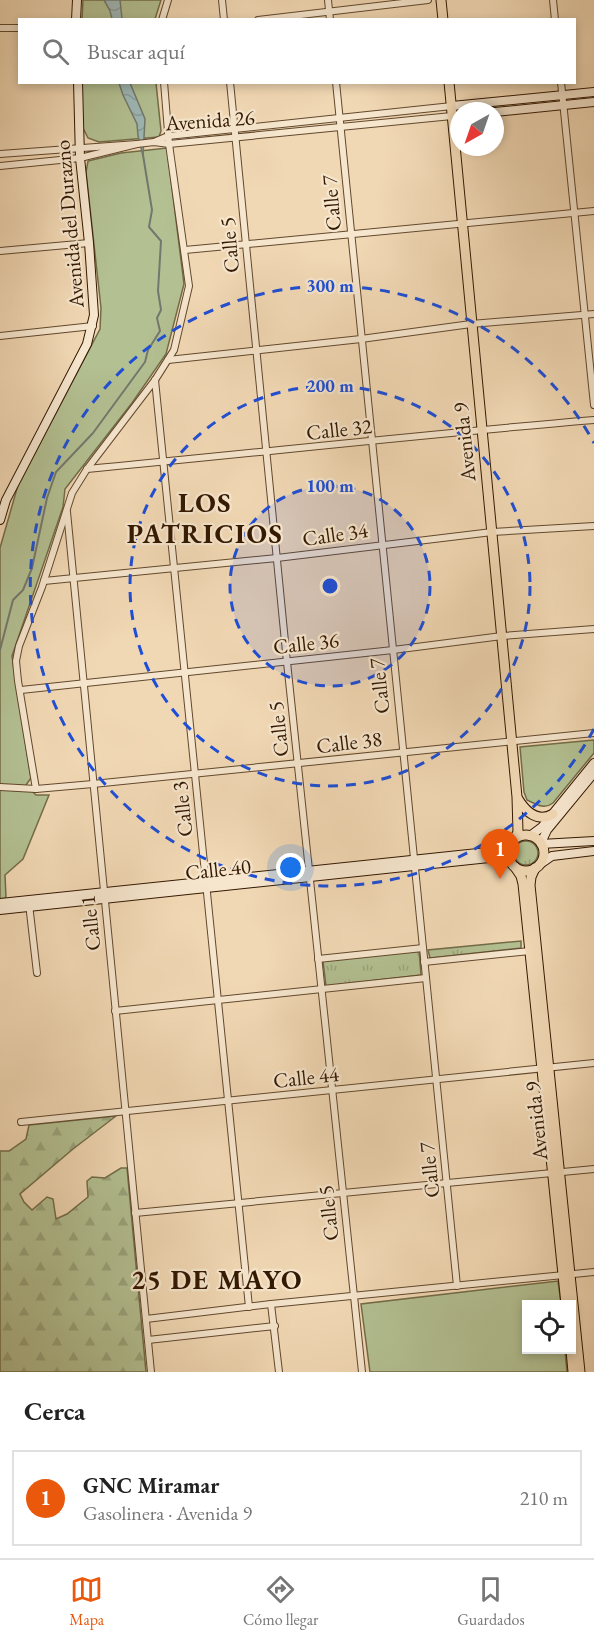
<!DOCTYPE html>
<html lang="es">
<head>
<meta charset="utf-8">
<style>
  :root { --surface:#fff; --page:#f6f6f6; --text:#222; --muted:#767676; --line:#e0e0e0; --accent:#ea580c }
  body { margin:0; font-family:"EB Garamond",serif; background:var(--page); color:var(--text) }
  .controls { position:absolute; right:18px; bottom:18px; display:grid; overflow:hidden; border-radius:0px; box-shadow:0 3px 9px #0003 }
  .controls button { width:54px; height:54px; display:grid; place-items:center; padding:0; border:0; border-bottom:2px solid var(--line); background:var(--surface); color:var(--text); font:30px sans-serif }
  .compass { position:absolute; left:450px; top:102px; width:54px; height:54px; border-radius:50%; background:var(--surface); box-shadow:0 3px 9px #0003; rotate:220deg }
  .you { position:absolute; left:291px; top:868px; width:21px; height:21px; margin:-15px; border:4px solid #fff; border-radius:50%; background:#1a73e8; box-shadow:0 0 0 9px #1a73e833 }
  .badge { display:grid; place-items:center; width:39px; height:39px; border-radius:50%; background:var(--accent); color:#fff; font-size:20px; font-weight:700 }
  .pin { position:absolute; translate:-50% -50px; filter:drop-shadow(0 2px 3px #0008) }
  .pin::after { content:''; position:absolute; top:32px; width:21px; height:18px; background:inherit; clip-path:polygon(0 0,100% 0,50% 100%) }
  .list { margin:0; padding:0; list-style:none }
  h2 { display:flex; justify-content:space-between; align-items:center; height:78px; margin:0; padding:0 24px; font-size:26px }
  h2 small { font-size:20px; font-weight:400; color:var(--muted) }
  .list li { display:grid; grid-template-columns:39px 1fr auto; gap:18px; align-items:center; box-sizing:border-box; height:96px; margin:0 12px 12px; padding:0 12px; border:2px solid var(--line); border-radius:0px }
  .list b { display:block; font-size:22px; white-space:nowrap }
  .list p { margin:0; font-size:20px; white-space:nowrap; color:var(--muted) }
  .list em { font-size:20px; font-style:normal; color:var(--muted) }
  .icon { flex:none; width:33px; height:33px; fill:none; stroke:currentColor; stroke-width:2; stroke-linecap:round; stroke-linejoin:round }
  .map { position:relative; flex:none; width:594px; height:1372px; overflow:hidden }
  .search { position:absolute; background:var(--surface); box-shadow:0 3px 9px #0003; left:18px; right:18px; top:18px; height:66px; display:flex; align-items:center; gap:15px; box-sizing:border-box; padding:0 21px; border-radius:0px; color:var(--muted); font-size:22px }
  .sheet { height:186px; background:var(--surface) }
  nav { display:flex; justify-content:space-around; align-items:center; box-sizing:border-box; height:84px; border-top:2px solid var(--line); background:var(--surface); font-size:16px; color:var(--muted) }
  nav a { display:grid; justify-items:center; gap:3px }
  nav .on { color:var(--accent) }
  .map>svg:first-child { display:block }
</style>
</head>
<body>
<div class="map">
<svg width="594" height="1372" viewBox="0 0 594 1372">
  <defs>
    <pattern id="grass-tufts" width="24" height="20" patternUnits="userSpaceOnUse" patternTransform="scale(1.5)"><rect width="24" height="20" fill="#b3c092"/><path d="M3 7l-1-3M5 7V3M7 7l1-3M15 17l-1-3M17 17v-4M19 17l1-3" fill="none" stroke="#9aa47c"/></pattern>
    <pattern id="forest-firs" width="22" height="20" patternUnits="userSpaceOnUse" patternTransform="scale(1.5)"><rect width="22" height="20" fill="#b3c092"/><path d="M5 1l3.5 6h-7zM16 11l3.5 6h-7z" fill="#9aa47c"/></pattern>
    <pattern id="water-waves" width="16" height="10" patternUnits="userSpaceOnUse" patternTransform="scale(1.5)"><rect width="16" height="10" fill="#9eb8b6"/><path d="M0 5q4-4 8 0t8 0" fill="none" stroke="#899d9b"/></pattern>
  </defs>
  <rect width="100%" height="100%" fill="#f1d8b4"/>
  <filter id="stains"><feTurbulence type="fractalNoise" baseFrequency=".00333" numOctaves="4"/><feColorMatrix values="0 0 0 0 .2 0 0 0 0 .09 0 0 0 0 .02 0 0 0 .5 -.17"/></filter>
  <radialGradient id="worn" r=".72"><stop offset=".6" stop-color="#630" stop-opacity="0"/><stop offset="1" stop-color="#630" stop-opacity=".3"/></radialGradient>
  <g fill="url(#grass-tufts)" stroke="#736c49" stroke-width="1.5">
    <circle cx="526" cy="853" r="12"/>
    <polygon points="521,941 521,948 430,958 428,950"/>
    <polygon points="419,950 421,975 326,986 323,961"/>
  </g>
  <polygon fill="url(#forest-firs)" stroke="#736c49" stroke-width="1.5" points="116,1116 73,1149 20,1194 24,1202 32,1210 47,1197 53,1199 56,1219 67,1214 88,1197 87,1181 92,1177 105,1178 121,1168 127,1168 146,1372 0,1372 0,1151 9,1151 26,1139 29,1125"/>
  <g fill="#b3c092" stroke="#736c49" stroke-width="1.5">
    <polygon points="83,0 161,0 155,19 82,20"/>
    <polygon points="81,83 156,83 161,131 159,137 99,142 88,138 81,124"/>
    <polygon points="167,148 184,284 166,354 132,403 65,489 63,507 12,656 31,778 26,785 26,790 32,791 36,795 49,795 23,859 5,875 6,898 0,899 0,548 18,485 100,329 101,308 86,172 88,161 121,153"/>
    <path d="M594 740V753L553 803C544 810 536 804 527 800L524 792 520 747Z"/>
    <polygon points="558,1281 561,1304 526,1304 526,1350 565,1350 567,1372 370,1372 361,1304"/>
  </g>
  <g fill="url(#water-waves)" stroke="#73786d" stroke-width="1.5">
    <polygon points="104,0 120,0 122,19 112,19 110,11"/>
    <polygon points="119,83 130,83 145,119 143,156 138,136 137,124 123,95"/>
  </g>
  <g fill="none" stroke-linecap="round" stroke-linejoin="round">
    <polyline stroke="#73786d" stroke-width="2" points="0,650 13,600 23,590 32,568 47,498 56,472 93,433 145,362 148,350 160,331 157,318 161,310 158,291 161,241 149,227 152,210 143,155"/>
    <defs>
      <g id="street">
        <polyline points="222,0 224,20"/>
        <polyline points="328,0 330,20"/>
        <polyline points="553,0 555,20"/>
        <polyline points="162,20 168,0"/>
        <polyline points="258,20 428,0"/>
        <polyline points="0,28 20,28"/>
        <polyline points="230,82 287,662 362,1372"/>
        <polyline points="336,82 457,1286"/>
        <polyline points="561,82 594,405"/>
        <polyline points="154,142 168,136 452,106"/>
        <polyline points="137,144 154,142 169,144 452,116"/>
        <polyline points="0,154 137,144 80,158 0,166"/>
        <polyline points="185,250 594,211"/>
        <polyline points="0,251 89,243"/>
        <polyline points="0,336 93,326"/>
        <polyline points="168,360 361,339 471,324 594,314"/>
        <polyline points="155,380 249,1307"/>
        <path d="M87 469C256 453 425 434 594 420"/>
        <polyline points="67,512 151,1372"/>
        <polyline points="44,581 277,558 492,532 594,526"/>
        <polyline points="21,690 393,650 502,636 594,629"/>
        <polyline points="0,787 36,789 93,784 594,733"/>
        <polyline points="36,789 18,681 16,661 19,646 42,587 72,493 87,469 155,380 174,350 189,286 169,144 164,82"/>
        <polyline points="29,904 37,973"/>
        <polyline points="318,959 423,948"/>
        <polyline points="424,962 530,951"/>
        <polyline points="115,1011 426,978"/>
        <polyline points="21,1122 594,1063"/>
        <polyline points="135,1213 594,1169"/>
        <polyline points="271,1304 279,1372"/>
        <polyline points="146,1319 271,1304 594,1272"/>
        <polyline points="148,1340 275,1326"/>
      </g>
      <g id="secondary">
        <polyline points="76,20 77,0"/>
        <polyline points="452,106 594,92"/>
        <polyline points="495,112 594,102"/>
        <polyline points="0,520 6,500 87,344 94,315 89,243 80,158 78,82"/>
        <polyline points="530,836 542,827 594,763"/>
        <polyline points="541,843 547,830 594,773"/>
        <polyline points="541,844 594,841"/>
        <polyline points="539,865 552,856 594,851"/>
        <polyline points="0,903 497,851 506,850 509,847"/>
        <polyline points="0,910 489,858 502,858 511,863"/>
      </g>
      <g id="primary">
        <polyline points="441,0 443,20"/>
        <polyline points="449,82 517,797 518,832 514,840"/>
        <path d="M518 799C526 812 538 823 553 814"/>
        <circle cx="526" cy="853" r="18"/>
        <polyline points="515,867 521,876 523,884 566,1304"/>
        <polyline points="535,868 531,877 530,885 580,1372"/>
        <polyline points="571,1350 573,1372"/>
      </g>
    </defs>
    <use href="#street" stroke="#62482d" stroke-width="8"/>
    <use href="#secondary" stroke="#331800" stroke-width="10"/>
    <use href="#primary" stroke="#331800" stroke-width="11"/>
    <use href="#street" stroke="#f6e6ce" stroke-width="6"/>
    <use href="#secondary" stroke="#f6e6ce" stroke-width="8"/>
    <use href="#primary" stroke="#f1d8b4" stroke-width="9"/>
  </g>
  <circle cx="330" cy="586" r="100" fill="#1d4ed8" fill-opacity=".12"/>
  <g fill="none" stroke="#1d4ed8" stroke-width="3" stroke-dasharray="10 8">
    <circle cx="330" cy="586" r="100"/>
    <circle cx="330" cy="586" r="200"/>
    <path d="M594 729A300 300 0 1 1 594 443"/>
  </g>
  <g text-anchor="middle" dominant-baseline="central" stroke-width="4.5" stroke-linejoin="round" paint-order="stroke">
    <g font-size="21" fill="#331800" stroke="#f6e6ce">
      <text transform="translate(210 120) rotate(-4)">Avenida 26</text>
      <text transform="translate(331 203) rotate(-95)">Calle 7</text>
      <text transform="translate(69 224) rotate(-95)">Avenida del Durazno</text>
      <text transform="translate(229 245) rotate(-95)">Calle 5</text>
      <text transform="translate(339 429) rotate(-6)">Calle 32</text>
      <text transform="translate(464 442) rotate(-96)">Avenida 9</text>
      <text transform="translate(335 534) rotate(-8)">Calle 34</text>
      <text transform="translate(306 643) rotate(-6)">Calle 36</text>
      <text transform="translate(379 686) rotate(-96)">Calle 7</text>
      <text transform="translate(278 729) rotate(-96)">Calle 5</text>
      <text transform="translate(349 742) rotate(-7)">Calle 38</text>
      <text transform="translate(182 809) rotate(-96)">Calle 3</text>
      <text transform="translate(218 869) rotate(-6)">Calle 40</text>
      <text transform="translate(90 923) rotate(-96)">Calle 1</text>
      <text transform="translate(306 1077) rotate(-6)">Calle 44</text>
      <text transform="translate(536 1121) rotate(-96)">Avenida 9</text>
      <text transform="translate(429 1170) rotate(-96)">Calle 7</text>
      <text transform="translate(328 1213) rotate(-96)">Calle 5</text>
    </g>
    <g font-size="27" font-weight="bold" letter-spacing="1.5" fill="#331800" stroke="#f6e6ce">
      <text x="205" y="502">LOS<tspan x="205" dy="31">PATRICIOS</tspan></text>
      <text x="217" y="1279">25 DE MAYO</text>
    </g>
  </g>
  <circle cx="330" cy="586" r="9" fill="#1d4ed8" stroke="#f6e6ce" stroke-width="3"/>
  <g font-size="18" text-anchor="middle" font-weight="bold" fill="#1d4ed8" stroke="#f6e6ce" stroke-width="4.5" stroke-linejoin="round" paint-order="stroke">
    <text x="330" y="292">300 m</text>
    <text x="330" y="392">200 m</text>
    <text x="330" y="492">100 m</text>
  </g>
  <rect width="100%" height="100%" filter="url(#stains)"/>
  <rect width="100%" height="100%" fill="url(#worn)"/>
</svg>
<div class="controls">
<button><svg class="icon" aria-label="locate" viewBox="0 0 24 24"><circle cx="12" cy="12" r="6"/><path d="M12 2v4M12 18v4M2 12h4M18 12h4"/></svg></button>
</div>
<svg class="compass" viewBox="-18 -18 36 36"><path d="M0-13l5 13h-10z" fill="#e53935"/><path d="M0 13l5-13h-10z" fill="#767676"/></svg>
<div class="you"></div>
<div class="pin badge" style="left:500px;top:879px">1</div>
<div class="search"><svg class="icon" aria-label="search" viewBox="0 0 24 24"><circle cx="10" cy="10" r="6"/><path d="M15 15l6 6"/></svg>Buscar aquí</div>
</div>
<section class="sheet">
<h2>Cerca<small></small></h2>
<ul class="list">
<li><span class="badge">1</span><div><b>GNC Miramar</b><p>Gasolinera · Avenida 9</p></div><em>210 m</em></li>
</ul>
</section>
<nav>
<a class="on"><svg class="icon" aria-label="map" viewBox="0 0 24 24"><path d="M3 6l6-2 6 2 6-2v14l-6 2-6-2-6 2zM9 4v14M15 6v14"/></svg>Mapa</a>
<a><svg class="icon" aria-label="directions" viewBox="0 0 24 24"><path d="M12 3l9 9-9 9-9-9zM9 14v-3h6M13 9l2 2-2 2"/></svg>Cómo llegar</a>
<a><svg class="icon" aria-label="saved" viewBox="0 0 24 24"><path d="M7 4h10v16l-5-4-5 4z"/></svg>Guardados</a>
</nav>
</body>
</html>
